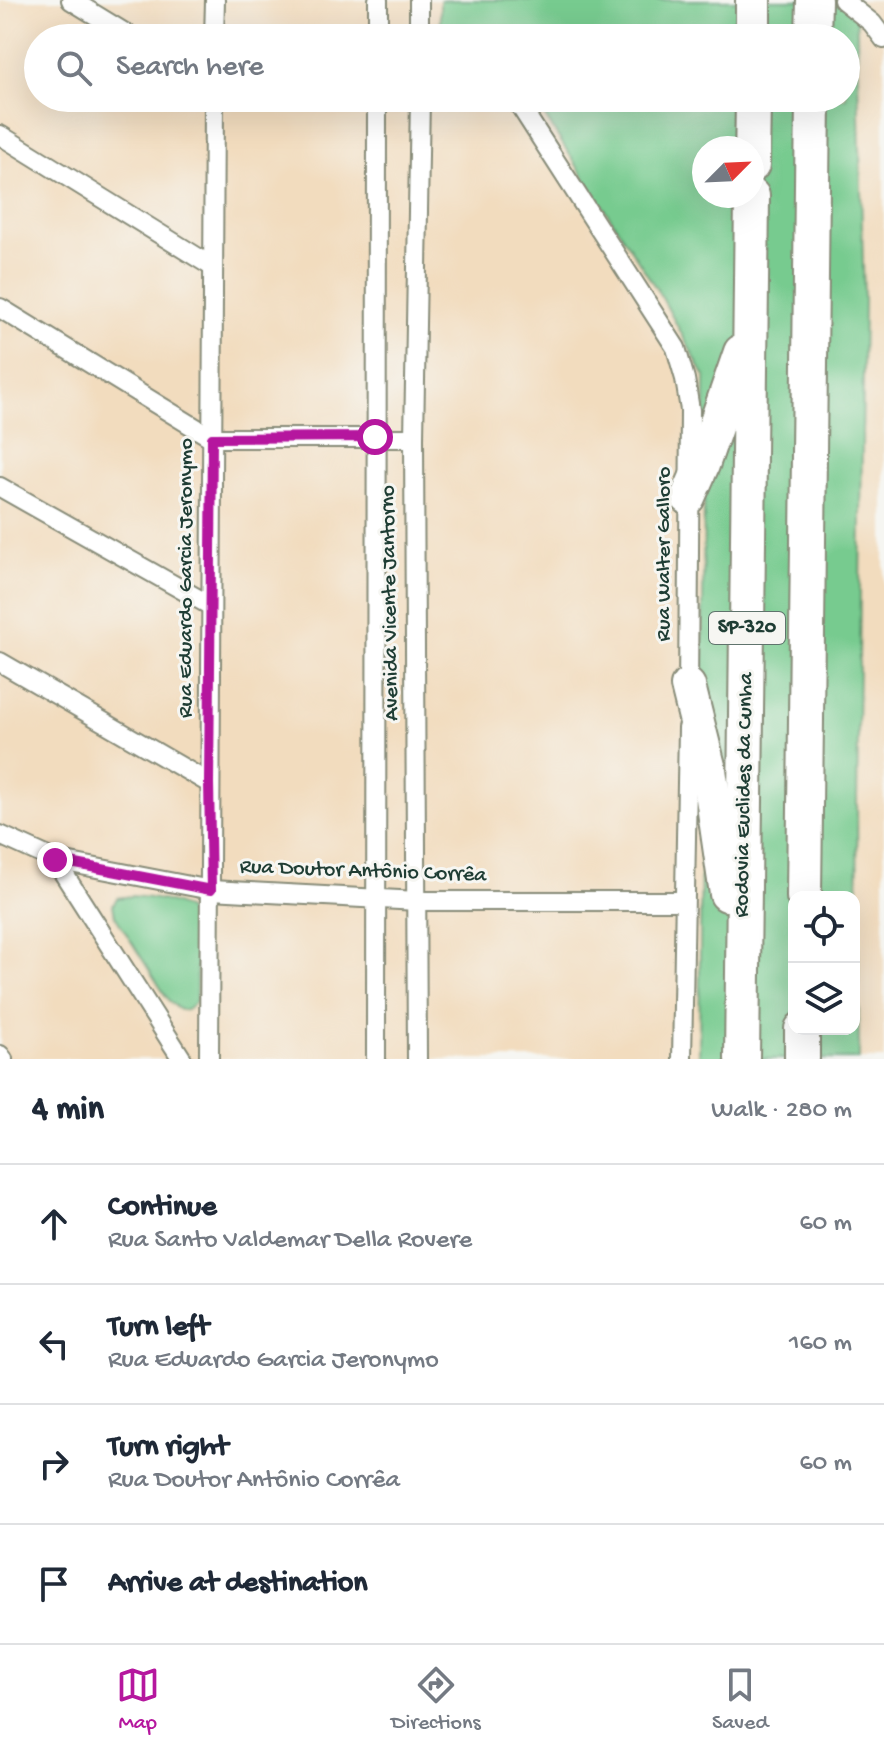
<!DOCTYPE html>
<html lang="en">
<head>
<meta charset="utf-8">
<style>
  :root { --surface:#fff; --page:#f6f6f7; --text:#1f2937; --muted:#747a83; --line:#e0e1e3; --accent:#b5179e }
  body { margin:0; font-family:"Gochi Hand",sans-serif; background:var(--page); color:var(--text) }
  .controls { position:absolute; right:24px; bottom:24px; display:grid; overflow:hidden; border-radius:16px; box-shadow:0 8px 32px #0002 }
  .controls button { width:72px; height:72px; display:grid; place-items:center; padding:0; border:0; border-bottom:2px solid var(--line); background:var(--surface); color:var(--text); font:40px sans-serif }
  .compass { position:absolute; left:692px; top:136px; width:72px; height:72px; border-radius:50%; background:var(--surface); box-shadow:0 8px 32px #0002; rotate:66deg }
  .stop { position:absolute; width:24px; height:24px; margin:-18px; border:6px solid #b5179e; border-radius:50%; background:#fff }
  .stop.end { background:#b5179e; border-color:#fff; box-shadow:0 2px 8px #0008 }
  .list { margin:0; padding:0; list-style:none }
  h2 { display:flex; justify-content:space-between; align-items:center; height:104px; margin:0; padding:0 32px; font-size:34px }
  h2 small { font-size:26px; font-weight:400; color:var(--muted) }
  .list li { display:grid; grid-template-columns:52px 1fr auto; gap:24px; align-items:center; box-sizing:border-box; height:120px; padding:0 32px; border-top:2px solid var(--line) }
  .list b { display:block; font-size:30px; white-space:nowrap }
  .list p { margin:0; font-size:26px; white-space:nowrap; color:var(--muted) }
  .list em { font-size:26px; font-style:normal; color:var(--muted) }
  .icon { flex:none; width:44px; height:44px; fill:none; stroke:currentColor; stroke-width:2; stroke-linecap:round; stroke-linejoin:round }
  .map { position:relative; flex:none; width:884px; height:1059px; overflow:hidden }
  .search { position:absolute; background:var(--surface); box-shadow:0 8px 32px #0002; left:24px; right:24px; top:24px; height:88px; display:flex; align-items:center; gap:20px; box-sizing:border-box; padding:0 28px; border-radius:44px; color:var(--muted); font-size:30px }
  .sheet { height:584px; background:var(--surface) }
  nav { display:flex; justify-content:space-around; align-items:center; box-sizing:border-box; height:112px; border-top:2px solid var(--line); background:var(--surface); font-size:22px; color:var(--muted) }
  nav a { display:grid; justify-items:center; gap:4px }
  nav .on { color:var(--accent) }
  .map>svg:first-child { display:block }
</style>
</head>
<body>
<div class="map">
<svg width="884" height="1059" viewBox="0 0 884 1059">
  <rect width="100%" height="100%" fill="#f6f6f2"/>
  <filter id="ink" filterUnits="userSpaceOnUse"><feTurbulence type="fractalNoise" baseFrequency=".0125" numOctaves="2"/><feDisplacementMap in="SourceGraphic" scale="16" xChannelSelector="R" yChannelSelector="G"/><feConvolveMatrix kernelMatrix="1 2 1 2 8 2 1 2 1" color-interpolation-filters="sRGB"/></filter>
  <filter id="wash" filterUnits="userSpaceOnUse"><feTurbulence type="fractalNoise" baseFrequency=".006" numOctaves="4" result="noise"/><feDisplacementMap in="SourceGraphic" scale="32" xChannelSelector="R" yChannelSelector="G"/><feGaussianBlur stdDeviation="1.8" result="paint"/><feColorMatrix in="noise" values="0 0 0 0 0 0 0 0 0 0 0 0 0 0 0 0 0 1.4 0 .05"/><feComposite in="paint" operator="in"/></filter>
  <g filter="url(#wash)">
    <rect width="100%" height="100%" fill="#f2dcbe"/>
    <g fill="#77cb8f" stroke="#4b8462" stroke-width="2" fill-rule="evenodd">
      <path d="M440 0H856L864 301 857 804 859 1059H699L705 377 661 296 533 98H846V38H440ZM704 148H752V196H704ZM794 897H854V1029H794Z"/>
      <path d="M132 896C147 897 180 901 190 913 194 918 195 926 197 932L196 1002 187 1010H180L169 1001 115 916 113 905 117 898Z"/>
    </g>
  </g>
  <g filter="url(#ink)">
    <g fill="none" stroke-linecap="round" stroke-linejoin="round">
      <defs>
        <g id="street">
          <polyline points="71,0 133,38"/>
          <polyline points="419,0 419,38"/>
          <polyline points="843,0 872,23 884,39"/>
          <polyline points="214,38 215,0"/>
          <polyline points="378,38 378,0"/>
          <polyline points="515,98 676,348 685,379 690,410 688,694"/>
          <polyline points="0,135 213,267"/>
          <polyline points="0,308 212,438 414,438"/>
          <polyline points="0,487 211,606"/>
          <polyline points="0,662 209,783"/>
          <polyline points="0,835 55,860 211,890 418,901 684,901"/>
          <polyline points="55,860 182,1059"/>
          <polyline points="0,1055 3,1059"/>
          <polyline points="209,1059 214,98"/>
          <polyline points="376,1059 377,98"/>
          <polyline points="417,1059 414,438 420,98"/>
          <polyline points="682,1059 688,728"/>
        </g>
        <g id="highway">
          <polyline points="753,38 753,0"/>
          <polyline points="813,38 814,0"/>
          <polyline points="752,165 753,98"/>
          <polyline points="688,497 702,465 741,352"/>
          <polyline points="688,686 709,770 727,894"/>
          <polyline points="804,897 813,98"/>
          <polyline points="742,1059 752,196"/>
          <polyline points="802,1059 802,1029"/>
        </g>
      </defs>
      <use href="#street" stroke="#888c79" stroke-width="22"/>
      <use href="#highway" stroke="#888c79" stroke-width="38"/>
      <use href="#street" stroke="#fff" stroke-width="18"/>
      <use href="#highway" stroke="#fff" stroke-width="34"/>
    </g>
  </g>
  <g fill="none" stroke-linecap="round" stroke-linejoin="round" filter="url(#ink)">
    <polyline stroke="#b5179e" stroke-width="10" points="55,860 211,890 209,783 212,438 375,437"/>
  </g>
  <g text-anchor="middle" dominant-baseline="central" stroke-width="6" stroke-linejoin="round" paint-order="stroke">
    <rect fill="#f6f6f2" stroke="#60746d" stroke-width="2" x="709" y="612" width="76" height="32" rx="6"/>
    <g font-size="20" font-weight="bold" fill="#1f3d34">
      <text x="747" y="628">SP-320</text>
    </g>
    <g font-size="22" fill="#1f3d34" stroke="#f6f6f2">
      <text transform="translate(665 554) rotate(-90)">Rua Walter Galloro</text>
      <text transform="translate(187 578) rotate(-90)">Rua Eduardo Garcia Jeronymo</text>
      <text transform="translate(391 603) rotate(-91)">Avenida Vicente Jantorno</text>
      <text transform="translate(745 795) rotate(-89)">Rodovia Euclides da Cunha</text>
      <text transform="translate(363 872) rotate(2)">Rua Doutor Antônio Corrêa</text>
    </g>
  </g>
</svg>
<div class="controls">
<button><svg class="icon" aria-label="locate" viewBox="0 0 24 24"><circle cx="12" cy="12" r="6"/><path d="M12 2v4M12 18v4M2 12h4M18 12h4"/></svg></button>
<button><svg class="icon" aria-label="layers" viewBox="0 0 24 24"><path d="M12 4l9 5-9 5-9-5zM3 14l9 5 9-5"/></svg></button>
</div>
<svg class="compass" viewBox="-18 -18 36 36"><path d="M0-13l5 13h-10z" fill="#e53935"/><path d="M0 13l5-13h-10z" fill="#747a83"/></svg>
<div class="stop" style="left:375px;top:437px"></div>
<div class="stop end" style="left:55px;top:860px"></div>
<div class="search"><svg class="icon" aria-label="search" viewBox="0 0 24 24"><circle cx="10" cy="10" r="6"/><path d="M15 15l6 6"/></svg>Search here</div>
</div>
<section class="sheet">
<h2>4 min<small>Walk · 280 m</small></h2>
<ul class="list">
<li><svg class="icon" aria-label="ahead" viewBox="0 0 24 24"><path d="M12 20V5M6 11l6-6 6 6"/></svg><div><b>Continue</b><p>Rua Santo Valdemar Della Rovere</p></div><em>60 m</em></li>
<li><svg class="icon" aria-label="left" viewBox="0 0 24 24"><path d="M17 20v-9H6M10 6l-5 5 5 5"/></svg><div><b>Turn left</b><p>Rua Eduardo Garcia Jeronymo</p></div><em>160 m</em></li>
<li><svg class="icon" aria-label="right" viewBox="0 0 24 24"><path d="M7 20v-9h11M14 6l5 5-5 5"/></svg><div><b>Turn right</b><p>Rua Doutor Antônio Corrêa</p></div><em>60 m</em></li>
<li><svg class="icon" aria-label="arrive" viewBox="0 0 24 24"><path d="M6 21V4h12l-3 4 3 4H6"/></svg><div><b>Arrive at destination</b></div></li>
</ul>
</section>
<nav>
<a class="on"><svg class="icon" aria-label="map" viewBox="0 0 24 24"><path d="M3 6l6-2 6 2 6-2v14l-6 2-6-2-6 2zM9 4v14M15 6v14"/></svg>Map</a>
<a><svg class="icon" aria-label="directions" viewBox="0 0 24 24"><path d="M12 3l9 9-9 9-9-9zM9 14v-3h6M13 9l2 2-2 2"/></svg>Directions</a>
<a><svg class="icon" aria-label="saved" viewBox="0 0 24 24"><path d="M7 4h10v16l-5-4-5 4z"/></svg>Saved</a>
</nav>
</body>
</html>
